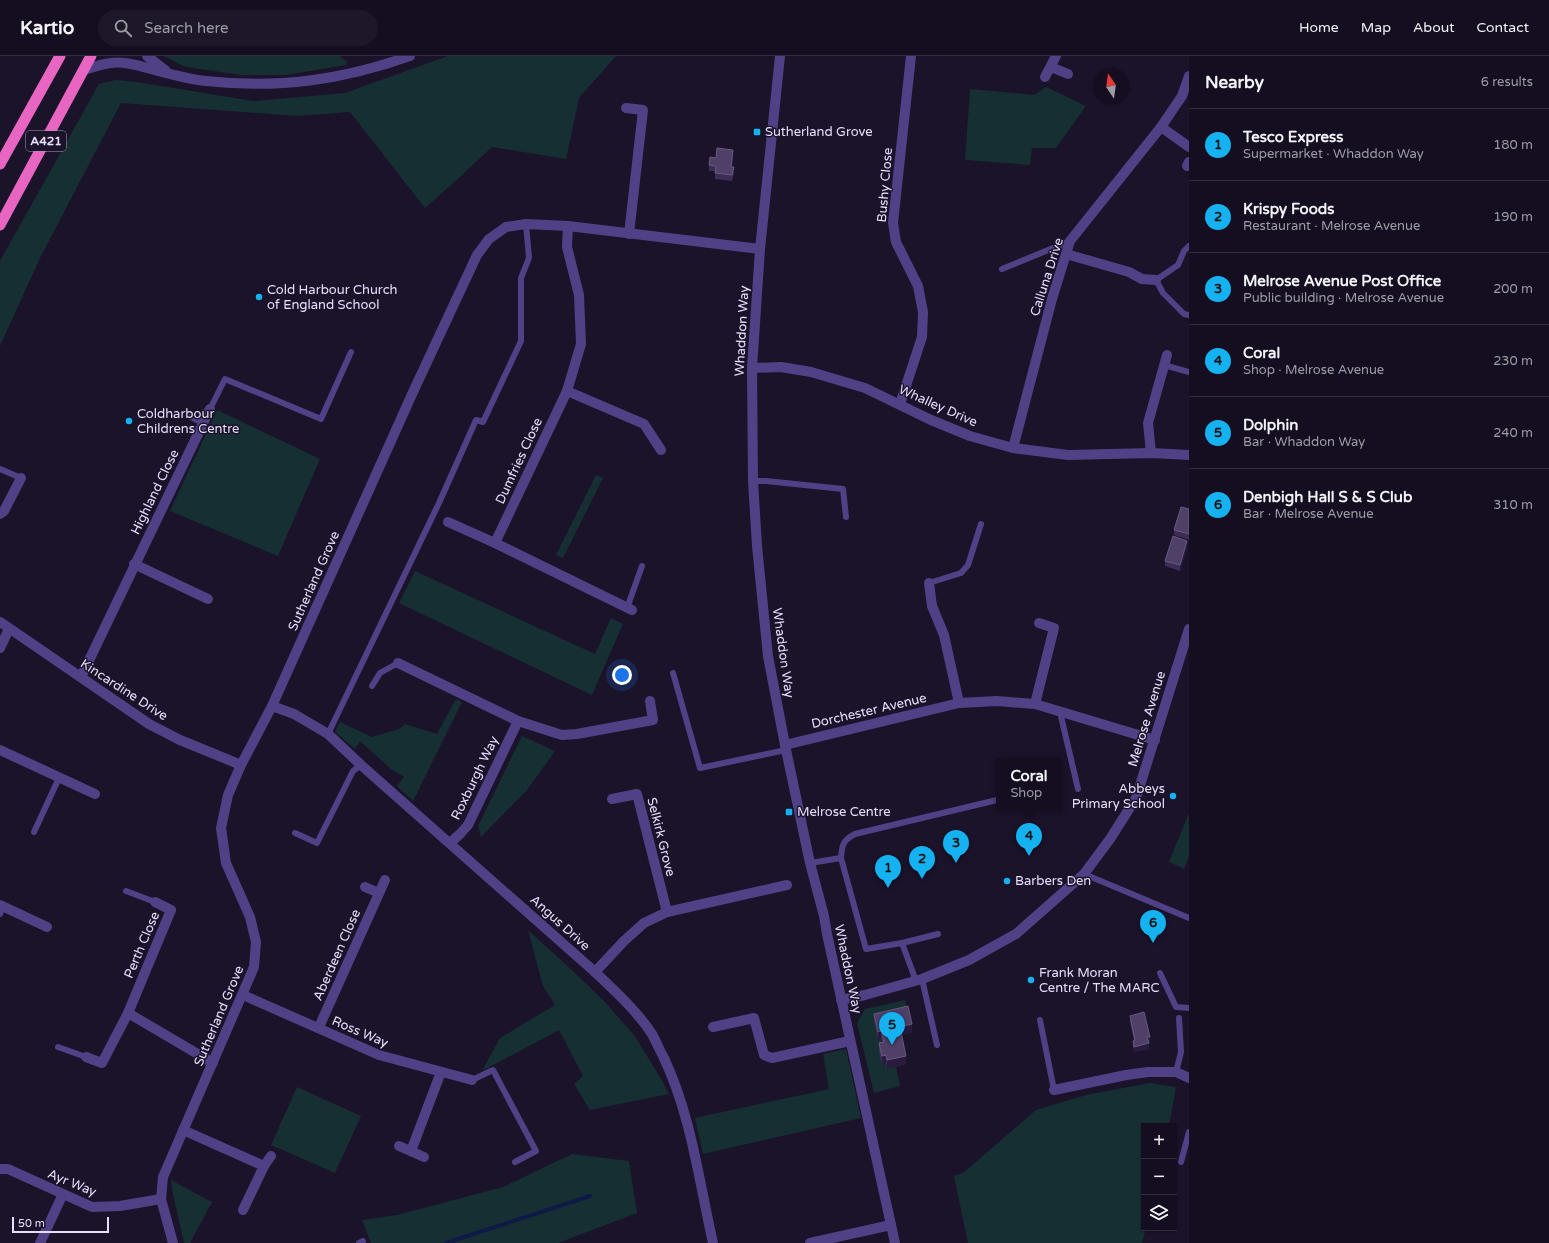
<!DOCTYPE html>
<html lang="en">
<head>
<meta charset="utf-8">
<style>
  :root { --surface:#140e20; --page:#1d1729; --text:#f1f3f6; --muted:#9d9ca5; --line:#332e3e; --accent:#15b2f1 }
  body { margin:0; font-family:"Varela Round",sans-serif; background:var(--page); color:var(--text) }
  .controls { position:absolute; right:12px; bottom:12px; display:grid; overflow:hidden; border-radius:0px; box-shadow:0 1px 3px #0004 }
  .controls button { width:36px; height:36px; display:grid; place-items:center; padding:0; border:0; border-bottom:1px solid var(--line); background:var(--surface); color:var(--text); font:20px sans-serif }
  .compass { position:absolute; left:1093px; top:12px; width:36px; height:36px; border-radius:50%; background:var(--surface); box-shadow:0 1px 3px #0004; rotate:347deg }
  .scale { position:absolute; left:12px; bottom:10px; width:97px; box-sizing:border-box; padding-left:4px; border:2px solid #e7ddfd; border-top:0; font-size:11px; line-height:14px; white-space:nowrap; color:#e7ddfd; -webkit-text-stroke:3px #1b132a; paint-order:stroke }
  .you { position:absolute; left:622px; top:619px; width:14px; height:14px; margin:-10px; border:3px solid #fff; border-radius:50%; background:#1a73e8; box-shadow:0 0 0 6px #1a73e833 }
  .badge { display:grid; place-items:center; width:26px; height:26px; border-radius:50%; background:var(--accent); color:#111; font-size:13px; font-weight:700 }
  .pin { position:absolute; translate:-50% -33px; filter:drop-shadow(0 1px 2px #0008) }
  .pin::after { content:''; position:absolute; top:21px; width:14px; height:12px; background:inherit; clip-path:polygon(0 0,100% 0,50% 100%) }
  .popup { position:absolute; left:996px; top:702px; width:66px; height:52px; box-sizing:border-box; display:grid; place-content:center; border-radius:0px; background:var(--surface); filter:drop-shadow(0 1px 3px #0005); font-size:13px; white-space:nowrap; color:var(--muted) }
  .popup b { font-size:15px; color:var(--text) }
  .popup::after { content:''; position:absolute; left:50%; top:100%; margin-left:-8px; border:8px solid transparent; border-top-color:var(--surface) }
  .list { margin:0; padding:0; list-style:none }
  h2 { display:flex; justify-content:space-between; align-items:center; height:52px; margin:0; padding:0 16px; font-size:17px }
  h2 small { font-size:13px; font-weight:400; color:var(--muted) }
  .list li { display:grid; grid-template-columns:26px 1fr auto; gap:12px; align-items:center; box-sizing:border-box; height:72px; padding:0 16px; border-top:1px solid var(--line) }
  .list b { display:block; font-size:15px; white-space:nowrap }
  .list p { margin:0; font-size:13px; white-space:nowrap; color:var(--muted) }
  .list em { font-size:13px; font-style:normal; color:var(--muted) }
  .icon { flex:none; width:22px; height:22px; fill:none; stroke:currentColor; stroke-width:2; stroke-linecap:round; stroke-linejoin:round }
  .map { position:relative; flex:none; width:1189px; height:1187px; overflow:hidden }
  header { display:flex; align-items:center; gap:24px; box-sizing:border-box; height:56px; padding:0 20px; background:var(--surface); border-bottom:1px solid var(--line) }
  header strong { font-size:19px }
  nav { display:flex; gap:22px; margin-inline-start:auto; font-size:14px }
  .search { width:280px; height:36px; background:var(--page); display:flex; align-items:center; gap:10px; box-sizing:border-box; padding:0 14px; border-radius:22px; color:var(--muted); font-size:15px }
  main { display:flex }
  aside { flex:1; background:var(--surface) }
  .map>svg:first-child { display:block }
</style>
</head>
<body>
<header>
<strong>Kartio</strong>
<div class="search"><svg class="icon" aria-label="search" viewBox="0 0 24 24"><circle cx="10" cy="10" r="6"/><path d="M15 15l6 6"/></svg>Search here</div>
<nav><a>Home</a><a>Map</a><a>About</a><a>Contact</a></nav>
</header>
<main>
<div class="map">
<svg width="1189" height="1187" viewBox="0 0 1189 1187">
  <rect width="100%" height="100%" fill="#1b132a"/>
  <g fill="#162f33">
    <polygon points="163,0 340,0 347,6 346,9 286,19 241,19 186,11"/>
    <polygon points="448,0 616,0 579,42 566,103 492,91 449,131 425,152 350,56 297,60 121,47 40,202 0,290 0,205 99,28 116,24 137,26 253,45 345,37"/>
    <polygon points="1046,31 1086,50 1056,92 1032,92 1030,109 965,104 970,33 1034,39"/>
    <polygon points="217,354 320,403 278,500 170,455"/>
    <polygon points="596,419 603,422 563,502 556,499"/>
    <polygon points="415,515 595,598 611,562 623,568 592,639 399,547"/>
    <polygon points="456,643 462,646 413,745 397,730 404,721 391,713 360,685 355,693 335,676 340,666 372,681 399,673 405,668 437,678"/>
    <polygon points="522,680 555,695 527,734 481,781 478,770"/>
    <polygon points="1189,757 1189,800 1184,813 1169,806"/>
    <polygon points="528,874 574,916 604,945 634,979 660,1021 669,1038 590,1054 574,1028 583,1020 559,974 482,1015 500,982 555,949 543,930"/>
    <polygon points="905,944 908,958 881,983 886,1008 896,1011 900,1030 874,1037 857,967 865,953"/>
    <polygon points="846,993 861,1062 703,1098 695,1062 829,1033 823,998"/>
    <polygon points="1149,1027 1176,1031 1169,1070 1144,1070 1144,1172 1146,1172 1142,1187 968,1187 954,1120 963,1117 1036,1054 1086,1039"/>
    <polygon points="297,1031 361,1060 335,1117 271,1089"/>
    <polygon points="572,1098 629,1105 637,1157 558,1187 371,1187 362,1164 397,1159 503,1131"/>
    <polygon points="171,1124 212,1146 190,1187 184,1187 173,1138"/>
  </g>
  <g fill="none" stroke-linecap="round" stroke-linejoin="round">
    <polyline stroke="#0f1947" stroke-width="4" points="446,1187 590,1140"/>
    <g stroke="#504186" stroke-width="6">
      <polyline points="1189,190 1184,195 1178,209 1156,224 1163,237 1184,258 1189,259"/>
      <polyline points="1002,213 1070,185"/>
      <polyline points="1164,309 1189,316"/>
      <polyline points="210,353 225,323 321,363 351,296"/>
      <polyline points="191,361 203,367"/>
      <polyline points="0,413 21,422"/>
      <polyline points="753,425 766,425 843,433 846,461"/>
      <polyline points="929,527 961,517 968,509 981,468"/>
      <polyline points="627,552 642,510"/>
      <polyline points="673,617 700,712 786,694"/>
      <polyline points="372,630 380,617 398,607"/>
      <polyline points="1060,656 1078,733"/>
      <polyline points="328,678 439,447 476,364 483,366 521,285 521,222 529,202 526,168"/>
      <polyline points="34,776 59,722"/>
      <polyline points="295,777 317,787 353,715 361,709"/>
      <polyline points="810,807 841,802"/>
      <polyline points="1084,818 1189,862"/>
      <polyline points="126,835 155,846"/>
      <polyline points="0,858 3,851"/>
      <path d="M938 878 902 887 866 893 841 802C842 789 843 784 855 778L997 744"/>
      <polyline points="902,887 916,925"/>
      <polyline points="1160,917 1176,951 1189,952"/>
      <polyline points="922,923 937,989"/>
      <polyline points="1040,964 1054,1034"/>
      <polyline points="58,991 86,1001"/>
      <polyline points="1176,1016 1181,996 1179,962"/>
      <polyline points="472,1024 493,1014 536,1095 515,1106"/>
      <polyline points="1181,1106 1189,1076"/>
      <polyline points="359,1187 363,1185"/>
    </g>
    <g stroke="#504186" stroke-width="10">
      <polyline points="1051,11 1068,18"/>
      <polyline points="1045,21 1056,0"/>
      <polyline points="626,52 643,54 629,178"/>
      <polyline points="1161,71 1189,91"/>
      <polyline points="1187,110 1189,106"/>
      <polyline points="1066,198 1129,216 1142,223 1156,224"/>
      <polyline points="567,335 644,368 661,394"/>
      <polyline points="900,348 922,281 923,256 918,230 896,186 893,167 911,0"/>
      <polyline points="1013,392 1052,243 1070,185 1161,71 1182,40 1189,20"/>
      <polyline points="1151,397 1148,367 1167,299"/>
      <polyline points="0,458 4,455 21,422"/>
      <polyline points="448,466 495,487 632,554"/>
      <polyline points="495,487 567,335 581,288 579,239 567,191 568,170"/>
      <polyline points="134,508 208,543"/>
      <polyline points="929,527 932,550 944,579 959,647"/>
      <polyline points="0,566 149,668 180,684 241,709"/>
      <polyline points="0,592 9,573"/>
      <polyline points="398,607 518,665 562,679 577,678 653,664 650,645"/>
      <polyline points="81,621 210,353"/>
      <polyline points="1035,648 1054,572 1039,567"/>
      <path d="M272 650 294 658 328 678 361 709 595 916C615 935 637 955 652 978 656 985 659 993 663 1000 691 1058 699 1125 713 1187"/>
      <polyline points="785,689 959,647 997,645 1035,648 1155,684"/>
      <polyline points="0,694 95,738"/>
      <polyline points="612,743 637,738 667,856"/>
      <polyline points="450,787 460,778 468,769 518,665"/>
      <polyline points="365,831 379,837"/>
      <polyline points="0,849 47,871"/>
      <polyline points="595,916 624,885 644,867 667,856 787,829"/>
      <polyline points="243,939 379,999 472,1024"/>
      <polyline points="841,944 865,939 922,923 969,904 1016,878 1084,818 1110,783 1136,742 1189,573"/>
      <polyline points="128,957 213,1007"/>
      <polyline points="319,971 385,824"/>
      <polyline points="713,971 754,962 764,999 772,1002 850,985"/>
      <polyline points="86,1001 102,1007 128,957 171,854 155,846"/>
      <polyline points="1054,1034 1126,1019 1148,1016 1176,1016 1189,1022"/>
      <polyline points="183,1074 264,1110"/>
      <polyline points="399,1090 424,1101"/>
      <polyline points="411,1095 441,1016"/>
      <polyline points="0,1113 8,1113 92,1151 120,1150 161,1143"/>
      <polyline points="243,1154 264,1110 271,1100"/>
      <polyline points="40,1187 63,1138"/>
      <polyline points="173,1187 161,1143 163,1121 254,911 256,886 250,861 226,807 221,772 228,739 241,709 272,650 413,336 477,199 489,183 506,171 526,168 568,170 760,193"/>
      <polyline points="810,1187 891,1169"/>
    </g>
    <g stroke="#504186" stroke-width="10">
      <polyline points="147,0 166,15"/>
      <polyline points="780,0 760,193 752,312 753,425 757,490 768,600 785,689 810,807 824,860 827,878 895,1187"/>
      <path d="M84 14C93 11 102 8 111 7 122 5 136 9 147 12 166 17 186 23 206 25 279 33 342 24 410 0"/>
      <polyline points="752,312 781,311 811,316 865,332 931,364 970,380 1013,392 1068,399 1151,397 1189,399"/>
    </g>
    <g stroke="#e866c1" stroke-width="11">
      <polyline points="0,108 60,0"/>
      <polyline points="0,169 91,0"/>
    </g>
  </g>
  <g fill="#3d2d56">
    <polygon points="733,100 732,111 734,117 732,125 715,123 715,115 709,115 709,109 716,102"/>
    <polygon points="1189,453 1189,484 1174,479 1174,474"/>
    <polygon points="1187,491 1180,515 1165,510 1165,505"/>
    <polygon points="874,958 912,976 902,979 906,1008 887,1013 886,1008 882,1009 879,996 879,987 882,986 881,983 878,984 874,966"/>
    <polygon points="1130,960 1150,987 1148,987 1149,993 1134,996 1133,991 1133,985 1134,985 1130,966"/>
  </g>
  <g fill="#281b3d">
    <polygon points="733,94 733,100 731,117 731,111"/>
    <polygon points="1187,485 1187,491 1180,515 1180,509"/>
    <polygon points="912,968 912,976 900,979 900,971"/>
    <polygon points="881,975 881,983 878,984 878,976"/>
    <rect x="1147" y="981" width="3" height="6"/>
    <polygon points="1149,987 1149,993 1134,996 1134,991"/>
    <polygon points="886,999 886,1008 882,1009 882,1000"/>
    <polygon points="906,1000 906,1008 887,1013 887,1004"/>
  </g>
  <g fill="#4f4068" stroke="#67597f">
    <polygon points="717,92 733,94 731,111 734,111 732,119 715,117 716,110 709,109 710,101 716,102"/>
    <polygon points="1181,451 1189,453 1189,478 1174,474"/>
    <polygon points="1173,480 1187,485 1180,509 1165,505"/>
    <polygon points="908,950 912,968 900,971 906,1000 887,1004 886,999 882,1000 879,987 884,986 881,975 878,976 874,958"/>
    <polygon points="1144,956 1150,981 1147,981 1149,987 1134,991 1133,985 1135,984 1130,960"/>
  </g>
  <g fill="#15b2f1" stroke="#1b132a" stroke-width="1.5">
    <rect x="753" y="72" width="8" height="8" rx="2"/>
    <circle cx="259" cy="241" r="4"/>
    <circle cx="129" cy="365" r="4"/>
    <circle cx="1173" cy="740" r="4"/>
    <rect x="785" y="752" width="8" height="8" rx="2"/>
    <circle cx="1007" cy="825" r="4"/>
    <circle cx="1031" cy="924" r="4"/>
  </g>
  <g text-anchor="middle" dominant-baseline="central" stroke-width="3" stroke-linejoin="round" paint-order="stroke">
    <rect fill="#1b132a" stroke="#aaa0be" stroke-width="1" x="26" y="75" width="40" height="20" rx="3"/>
    <g font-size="12" font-weight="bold" fill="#e7ddfd">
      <text x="46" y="85">A421</text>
    </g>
    <g font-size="13" fill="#e7ddfd" stroke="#1b132a" text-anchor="start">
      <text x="765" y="76">Sutherland Grove</text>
      <text x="267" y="234">Cold Harbour Church<tspan x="267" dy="15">of England School</tspan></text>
      <text x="137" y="358">Coldharbour<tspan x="137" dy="15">Childrens Centre</tspan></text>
      <text x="1165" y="733" text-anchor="end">Abbeys<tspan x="1165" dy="15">Primary School</tspan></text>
      <text x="797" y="756">Melrose Centre</text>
      <text x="1015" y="825">Barbers Den</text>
      <text x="1039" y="917">Frank Moran<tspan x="1039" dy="15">Centre / The MARC</tspan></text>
    </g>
    <g font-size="13" fill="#e7ddfd" stroke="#1b132a">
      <text transform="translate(885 129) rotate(-85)">Bushy Close</text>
      <text transform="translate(1047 221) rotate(-72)">Calluna Drive</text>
      <text transform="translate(742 275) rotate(-87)">Whaddon Way</text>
      <text transform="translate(938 350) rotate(24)">Whalley Drive</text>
      <text transform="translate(519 405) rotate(-65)">Dumfries Close</text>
      <text transform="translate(155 436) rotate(-64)">Highland Close</text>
      <text transform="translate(314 525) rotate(-66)">Sutherland Grove</text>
      <text transform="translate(783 597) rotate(82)">Whaddon Way</text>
      <text transform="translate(124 634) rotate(33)">Kincardine Drive</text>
      <text transform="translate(869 655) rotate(-13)">Dorchester Avenue</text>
      <text transform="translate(1147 663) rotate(-73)">Melrose Avenue</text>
      <text transform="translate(475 722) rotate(-64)">Roxburgh Way</text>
      <text transform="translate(661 781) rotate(76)">Selkirk Grove</text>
      <text transform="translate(560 867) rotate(42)">Angus Drive</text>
      <text transform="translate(142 889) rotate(-67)">Perth Close</text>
      <text transform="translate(337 899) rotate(-66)">Aberdeen Close</text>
      <text transform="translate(848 913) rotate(78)">Whaddon Way</text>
      <text transform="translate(219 960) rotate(-67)">Sutherland Grove</text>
      <text transform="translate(360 976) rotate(23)">Ross Way</text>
      <text transform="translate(72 1127) rotate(22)">Ayr Way</text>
    </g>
  </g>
</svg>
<div class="controls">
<button>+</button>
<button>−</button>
<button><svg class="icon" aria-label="layers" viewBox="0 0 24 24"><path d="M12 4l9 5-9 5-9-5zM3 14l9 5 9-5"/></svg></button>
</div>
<svg class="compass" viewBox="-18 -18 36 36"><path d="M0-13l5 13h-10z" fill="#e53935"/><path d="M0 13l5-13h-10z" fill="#9d9ca5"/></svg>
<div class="scale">50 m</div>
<div class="you"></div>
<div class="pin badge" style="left:888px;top:832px">1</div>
<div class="pin badge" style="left:922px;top:823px">2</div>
<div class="pin badge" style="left:956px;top:807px">3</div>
<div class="pin badge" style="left:1029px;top:800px">4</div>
<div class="popup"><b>Coral</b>Shop</div>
<div class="pin badge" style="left:892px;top:989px">5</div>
<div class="pin badge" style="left:1153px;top:887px">6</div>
</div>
<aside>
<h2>Nearby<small>6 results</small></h2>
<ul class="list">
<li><span class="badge">1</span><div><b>Tesco Express</b><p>Supermarket · Whaddon Way</p></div><em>180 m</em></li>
<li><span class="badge">2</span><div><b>Krispy Foods</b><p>Restaurant · Melrose Avenue</p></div><em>190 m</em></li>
<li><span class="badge">3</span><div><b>Melrose Avenue Post Office</b><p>Public building · Melrose Avenue</p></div><em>200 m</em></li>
<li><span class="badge">4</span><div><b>Coral</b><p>Shop · Melrose Avenue</p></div><em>230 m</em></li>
<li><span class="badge">5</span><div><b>Dolphin</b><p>Bar · Whaddon Way</p></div><em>240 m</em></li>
<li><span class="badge">6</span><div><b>Denbigh Hall S &amp; S Club</b><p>Bar · Melrose Avenue</p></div><em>310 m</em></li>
</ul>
</aside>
</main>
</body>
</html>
